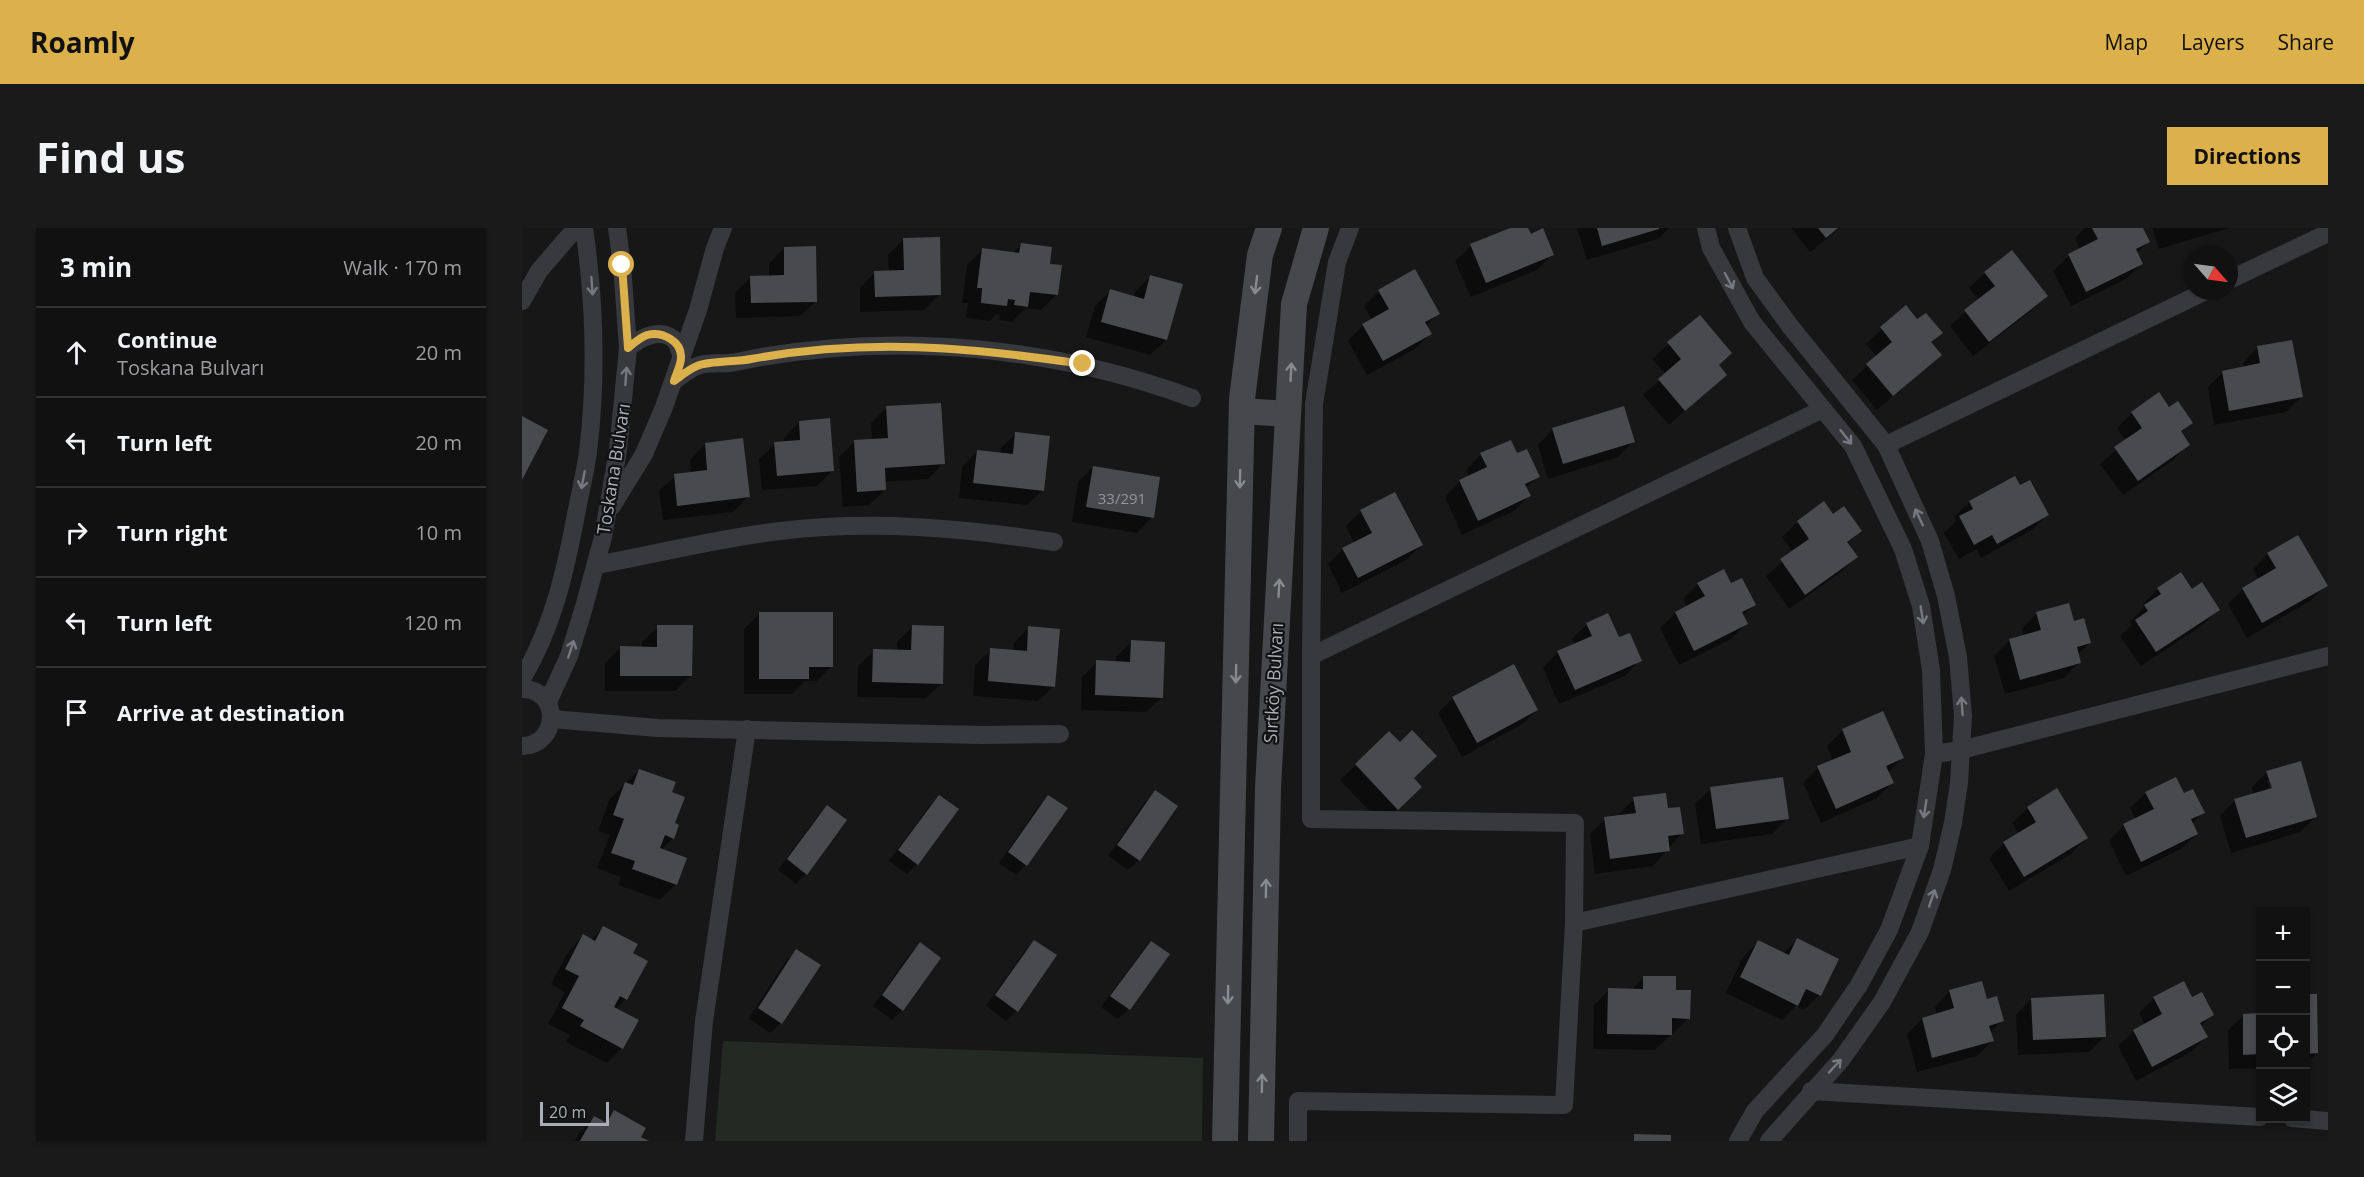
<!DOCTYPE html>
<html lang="en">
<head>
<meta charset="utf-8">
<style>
  :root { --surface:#111112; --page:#1a1a1b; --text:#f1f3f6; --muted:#9c9d9f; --line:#303132; --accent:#dcb04b }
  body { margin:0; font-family:"Open Sans",sans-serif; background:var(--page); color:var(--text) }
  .controls { position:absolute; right:18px; bottom:18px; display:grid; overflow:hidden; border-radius:0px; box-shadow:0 2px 4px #0004 }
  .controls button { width:54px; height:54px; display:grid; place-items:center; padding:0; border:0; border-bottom:2px solid var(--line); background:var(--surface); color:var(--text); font:30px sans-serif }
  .compass { position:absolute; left:1662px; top:18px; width:54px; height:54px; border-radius:50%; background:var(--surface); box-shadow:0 2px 4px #0004; rotate:118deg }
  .scale { position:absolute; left:18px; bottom:15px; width:69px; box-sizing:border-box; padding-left:6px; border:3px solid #aaaeb6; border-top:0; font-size:16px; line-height:21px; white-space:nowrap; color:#aaaeb6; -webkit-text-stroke:4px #121213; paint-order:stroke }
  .stop { position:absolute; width:18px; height:18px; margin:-14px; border:4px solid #dcb04b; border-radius:50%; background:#fff }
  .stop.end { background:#dcb04b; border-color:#fff; box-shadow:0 2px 6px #0008 }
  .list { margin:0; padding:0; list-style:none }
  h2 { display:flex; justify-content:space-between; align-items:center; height:78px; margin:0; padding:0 24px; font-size:26px }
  h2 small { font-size:20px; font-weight:400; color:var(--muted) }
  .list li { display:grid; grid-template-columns:39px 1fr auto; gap:18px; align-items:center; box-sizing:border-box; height:90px; padding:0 24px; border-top:2px solid var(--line) }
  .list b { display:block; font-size:22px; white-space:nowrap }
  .list p { margin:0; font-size:20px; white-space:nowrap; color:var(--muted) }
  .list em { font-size:20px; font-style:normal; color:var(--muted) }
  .icon { flex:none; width:33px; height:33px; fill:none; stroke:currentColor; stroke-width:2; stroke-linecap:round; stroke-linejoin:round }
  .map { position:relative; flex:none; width:1806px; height:913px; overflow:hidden; border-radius:0px }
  header { display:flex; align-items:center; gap:36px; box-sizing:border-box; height:84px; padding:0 30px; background:var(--accent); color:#111 }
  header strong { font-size:28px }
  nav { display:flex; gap:33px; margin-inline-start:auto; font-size:21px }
  .intro { display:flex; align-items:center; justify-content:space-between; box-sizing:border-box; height:144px; padding:0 36px }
  h1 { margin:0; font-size:42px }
  .button { padding:15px 27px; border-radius:0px; background:var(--accent); color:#111; font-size:21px; font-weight:700 }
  main { display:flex; gap:36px; padding:0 36px }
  aside { flex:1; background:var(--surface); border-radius:0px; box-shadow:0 2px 4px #0004 }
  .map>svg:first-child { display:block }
</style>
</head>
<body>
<header>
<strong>Roamly</strong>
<nav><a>Map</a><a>Layers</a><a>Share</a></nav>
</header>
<div class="intro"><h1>Find us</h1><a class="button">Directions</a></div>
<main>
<aside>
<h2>3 min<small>Walk · 170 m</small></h2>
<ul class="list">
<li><svg class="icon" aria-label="ahead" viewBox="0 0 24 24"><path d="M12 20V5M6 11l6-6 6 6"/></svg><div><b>Continue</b><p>Toskana Bulvarı</p></div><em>20 m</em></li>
<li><svg class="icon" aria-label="left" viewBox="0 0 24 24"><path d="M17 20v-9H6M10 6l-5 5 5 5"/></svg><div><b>Turn left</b></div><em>20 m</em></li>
<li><svg class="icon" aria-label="right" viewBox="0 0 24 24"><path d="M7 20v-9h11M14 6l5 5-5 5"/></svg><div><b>Turn right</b></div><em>10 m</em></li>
<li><svg class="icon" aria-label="left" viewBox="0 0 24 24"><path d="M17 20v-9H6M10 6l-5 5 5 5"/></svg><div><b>Turn left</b></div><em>120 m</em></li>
<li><svg class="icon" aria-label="arrive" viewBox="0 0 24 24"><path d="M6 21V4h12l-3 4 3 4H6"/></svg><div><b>Arrive at destination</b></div></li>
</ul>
</aside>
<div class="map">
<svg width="1806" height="913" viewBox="0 0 1806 913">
  <rect width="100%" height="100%" fill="#171718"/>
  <polygon fill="#232a24" points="201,813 681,830 680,913 193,913"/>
  <g fill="#0007" fill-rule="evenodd">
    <polygon points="992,0 1005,0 1008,7 1030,27 1015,42 949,69 933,33 949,18"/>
    <polygon points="1055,0 1147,0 1136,11 1065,32"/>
    <polygon points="1269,0 1318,0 1288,24"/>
    <polygon points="1563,0 1619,0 1626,14 1614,26 1619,36 1604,51 1549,78 1531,43 1547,28 1558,22 1553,10"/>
    <polygon points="1630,0 1707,0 1637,21"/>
    <polygon points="382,11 418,66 402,82 338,84 338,60 353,44 367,44 366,27"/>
    <polygon points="500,16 527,37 534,67 519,82 503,80 490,94 477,92 478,87 474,86 468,93 444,90 446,75 440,75 445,37 460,22 490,26"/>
    <polygon points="262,20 294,73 278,88 214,90 213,65 229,49 247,49 247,36"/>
    <polygon points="1463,45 1524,68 1509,83 1451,128 1428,98 1457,72 1447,60"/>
    <polygon points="629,48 644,112 628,127 564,109 573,78 588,63 612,69 613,64"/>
    <polygon points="857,63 916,85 904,98 908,106 893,121 845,147 826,113 841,97 850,93 842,78"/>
    <polygon points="1384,79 1395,93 1419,105 1408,115 1418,127 1355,182 1330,152 1355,129 1344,116"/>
    <polygon points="1177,89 1196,138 1203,147 1147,197 1121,167 1144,146 1130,131"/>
    <polygon points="1736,119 1779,169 1764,184 1692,197 1686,159 1701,144 1722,140 1721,135"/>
    <polygon points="364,180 421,235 406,251 362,254 363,262 347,277 321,279 317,229 333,213 350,212 349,195"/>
    <polygon points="1647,181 1669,194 1658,205 1666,217 1651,232 1601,267 1578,236 1604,213 1595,200 1610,185"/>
    <polygon points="277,194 310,243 295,258 240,262 237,231 253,216 262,215 262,210"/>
    <polygon points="1031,201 1111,214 1096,229 1026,251 1016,217"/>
    <polygon points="494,205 521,262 505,277 437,270 440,239 455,223 478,226 479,220"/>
    <polygon points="183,216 227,268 211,284 141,292 137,263 153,248 169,246 168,232"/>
    <polygon points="959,226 994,227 1016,249 1004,260 1007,268 992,283 940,307 923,269 938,253 947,249 944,242"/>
    <polygon points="571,239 630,289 615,305 550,294 556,254"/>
    <polygon points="1498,260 1525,287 1510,302 1459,330 1455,321 1437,331 1422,305 1434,293 1432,289 1448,274"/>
    <polygon points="1301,276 1310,288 1338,303 1325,316 1334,329 1319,344 1267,381 1244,348 1271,324 1260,309 1276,294"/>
    <polygon points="839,283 899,317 884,332 820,365 806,336 821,321 832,315 824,298"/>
    <polygon points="1746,326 1804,358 1788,373 1725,410 1706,376 1721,361 1737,352 1731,341"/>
    <polygon points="1176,356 1209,357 1232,377 1221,388 1224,396 1209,411 1157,437 1138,400 1154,385 1165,379 1161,371"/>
    <polygon points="1636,361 1670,363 1696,381 1681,397 1619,438 1598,408 1610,397 1608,394 1622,379 1621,376"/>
    <polygon points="1515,385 1551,394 1568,415 1555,427 1557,435 1542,450 1483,466 1472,428 1487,413 1502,409 1500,401"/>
    <polygon points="237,386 310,438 295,453 283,453 270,466 222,466 222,401"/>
    <polygon points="1065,396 1096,411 1118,432 1103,448 1037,476 1021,440 1036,424 1053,417 1050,411"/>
    <polygon points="136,399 169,447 153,463 83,463 83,435 98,420 120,420 120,414"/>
    <polygon points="390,399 420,455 404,470 335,469 336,438 352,423 375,423 375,414"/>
    <polygon points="507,399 532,458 516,473 451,468 453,437 469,422 491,424 492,415"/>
    <polygon points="609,414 640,469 624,484 559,482 560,449 575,434 594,435 594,429"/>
    <polygon points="931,470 1015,482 999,497 940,529 916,485"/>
    <polygon points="1361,485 1380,530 1366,545 1370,555 1355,570 1299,595 1281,555 1296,540 1311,533 1305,518 1320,503"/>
    <polygon points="878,516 890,551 883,574 860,596 818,552 834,537"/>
    <polygon points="117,542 148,565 151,610 139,622 154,656 138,672 96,657 99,649 75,640 88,607 76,603 88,571"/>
    <path d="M1745 544 1793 589 1778 604 1709 625 1698 588 1713 572 1732 567 1730 559ZM1745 552H1749L1753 567 1751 568Z"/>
    <polygon points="1189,561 1265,591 1250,606 1179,616 1173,576"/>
    <polygon points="633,564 617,632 606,642 586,628 623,574"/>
    <polygon points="1624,565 1661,567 1681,584 1670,596 1675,606 1659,621 1604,648 1587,613 1602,597 1614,592 1608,580"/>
    <polygon points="527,568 504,637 494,647 477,635 516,579"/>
    <polygon points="417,569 395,636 385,646 367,633 407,579"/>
    <polygon points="1112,571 1145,582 1160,605 1131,638 1073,646 1068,606 1083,591 1097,589 1097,586"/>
    <polygon points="305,579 284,646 274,656 256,642 295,589"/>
    <polygon points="1506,580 1564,610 1549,626 1487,663 1467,630 1482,615 1497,606 1490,595"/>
    <polygon points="81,700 109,726 104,771 94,781 100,820 85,835 44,814 48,807 26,796 43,764 29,756 46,724 61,708 69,712"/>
    <polygon points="1275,712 1297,767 1282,782 1274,778 1260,792 1204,765 1221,729 1237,713 1261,726"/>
    <polygon points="512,714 494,783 484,793 464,778 502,724"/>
    <polygon points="629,714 646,727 607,781 596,791 579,779 619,725"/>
    <polygon points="398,716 380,782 370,792 351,778 388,726"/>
    <polygon points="275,723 259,795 248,805 227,790 264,733"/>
    <polygon points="1122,749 1152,763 1167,790 1133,822 1071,821 1072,777 1087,762 1109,762"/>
    <polygon points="1428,763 1464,773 1480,792 1468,805 1470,813 1455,828 1395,844 1385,806 1400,791 1415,787 1413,779"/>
    <polygon points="1784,768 1794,768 1795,825 1784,836"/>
    <polygon points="1632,770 1669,771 1690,787 1679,798 1684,809 1669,824 1614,853 1596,818 1612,803 1623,797 1617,785"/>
    <polygon points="1509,771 1583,808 1567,824 1496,827 1494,787"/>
    <polygon points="1722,787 1738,787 1738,841 1707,841 1706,802"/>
    <polygon points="93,884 117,909 124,913 53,913 57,905 73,890 82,895"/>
  </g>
  <g fill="#494a4d">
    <polygon points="988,0 1006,0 1009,6 1021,0 1032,27 964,55 948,16"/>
    <polygon points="1075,0 1137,0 1137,1 1080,18"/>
    <polygon points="1296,0 1316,0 1304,10"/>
    <polygon points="1570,0 1621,0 1628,14 1614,21 1621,36 1564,64 1546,26 1576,11"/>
    <polygon points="418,9 419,67 353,69 352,43 382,42 381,10"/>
    <polygon points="499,15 530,19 528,36 540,37 536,67 508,64 506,79 492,77 493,72 486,71 485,78 459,75 460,60 455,60 460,20 497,25"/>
    <polygon points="294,18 295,74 229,75 228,48 262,47 262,19"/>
    <polygon points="1490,22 1526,68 1467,114 1442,82 1473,58 1462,44"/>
    <polygon points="893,41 918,86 903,94 910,106 861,133 840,96 867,81 856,62"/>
    <polygon points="628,47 661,56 645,112 579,94 588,61 622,71"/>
    <polygon points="1384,77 1395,91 1404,85 1421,105 1409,114 1420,127 1371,168 1344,136 1370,114 1358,99"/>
    <polygon points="1178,87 1210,125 1197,137 1205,147 1163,183 1136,151 1159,131 1145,114"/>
    <polygon points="1770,112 1781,169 1707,183 1700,143 1738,135 1735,118"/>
    <polygon points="1637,164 1647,179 1656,173 1671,195 1659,203 1668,217 1616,253 1592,219 1620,200 1609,184"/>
    <polygon points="419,175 423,236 363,240 364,262 335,264 332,212 366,210 364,178"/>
    <polygon points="1102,178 1113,214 1041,236 1030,200"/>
    <polygon points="0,188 26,202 0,252"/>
    <polygon points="308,190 312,243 255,248 252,214 278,212 277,193"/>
    <polygon points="493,204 528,208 522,263 451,255 455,222 491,226"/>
    <polygon points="221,210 228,269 155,278 152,246 185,242 183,215"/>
    <polygon points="989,212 995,225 1005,221 1018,249 1003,256 1009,268 956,293 937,252 965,239 958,225"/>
    <polygon points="571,238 638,249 632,290 564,279"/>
    <polygon points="1493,248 1498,257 1508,252 1527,287 1475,316 1470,307 1452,317 1437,288 1451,281 1447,273"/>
    <polygon points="873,264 901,317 836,350 820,320 850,305 838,282"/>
    <polygon points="1302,273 1311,286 1322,278 1340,303 1325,314 1336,329 1283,367 1258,331 1287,311 1275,293"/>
    <polygon points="1776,307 1806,358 1740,395 1720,360 1754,340 1745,325"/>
    <polygon points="1202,341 1209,355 1220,350 1234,377 1220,384 1226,396 1172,423 1153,384 1183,368 1175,355"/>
    <polygon points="1659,344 1670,361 1680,354 1698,382 1634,424 1613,392 1626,383 1622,377 1639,366 1635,360"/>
    <polygon points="1547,375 1552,393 1562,390 1569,415 1555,419 1559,435 1498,452 1487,411 1519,402 1514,384"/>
    <polygon points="237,384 311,384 311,439 287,439 287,451 237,451"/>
    <polygon points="1086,385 1097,409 1108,405 1120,433 1053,462 1035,423 1070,408 1064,395"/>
    <polygon points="135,397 171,397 170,448 98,448 98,418 135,419"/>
    <polygon points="390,397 422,398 421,456 350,454 351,421 389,422"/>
    <polygon points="506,398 538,401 533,459 466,453 468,420 505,423"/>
    <polygon points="609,412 643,414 641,470 573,467 574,432 608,434"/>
    <polygon points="992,436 1016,482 955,515 930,469"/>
    <polygon points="1361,483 1382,530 1364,538 1372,555 1314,581 1295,538 1329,524 1320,501"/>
    <polygon points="890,502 915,528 892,550 900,559 876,582 833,536 867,503 878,514"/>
    <polygon points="1779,533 1795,589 1724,610 1712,571 1750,560 1744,543"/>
    <polygon points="117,541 154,554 150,564 163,569 153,595 157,597 152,611 143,607 138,620 165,630 155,657 110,641 113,633 89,625 102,591 91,587 103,554 111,557"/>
    <polygon points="1261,549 1267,591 1194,601 1188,559"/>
    <polygon points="1654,549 1662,565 1671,561 1683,585 1669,591 1676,606 1619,634 1601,596 1632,581 1623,564"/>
    <polygon points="1535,560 1566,610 1502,649 1481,614 1514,594 1505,579"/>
    <polygon points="633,562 656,578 618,633 595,617"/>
    <polygon points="1144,565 1146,580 1158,579 1162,606 1146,608 1148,623 1088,631 1082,589 1114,585 1111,569"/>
    <polygon points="417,567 437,581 396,637 376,622"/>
    <polygon points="526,567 546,580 505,638 486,624"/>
    <polygon points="305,577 325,592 285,647 265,631"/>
    <polygon points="81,698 116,716 111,725 126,733 105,772 98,768 92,779 117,792 101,821 58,798 62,792 40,780 57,748 43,741 61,706 73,713"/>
    <polygon points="1275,710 1317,731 1299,768 1284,761 1276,778 1218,749 1236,712 1267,727"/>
    <polygon points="512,712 535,727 496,784 473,767"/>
    <polygon points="629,713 648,726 608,782 588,768"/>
    <polygon points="398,714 419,730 381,783 360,767"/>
    <polygon points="274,721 299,737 260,796 236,780"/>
    <polygon points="1121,748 1154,748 1154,762 1169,762 1168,791 1150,790 1150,807 1085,806 1086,760 1121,761"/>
    <polygon points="1460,753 1465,771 1475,768 1482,793 1467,798 1472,813 1410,830 1400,790 1432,780 1427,762"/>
    <polygon points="1662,753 1670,769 1680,764 1692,787 1678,795 1686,809 1630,839 1611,802 1640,786 1631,769"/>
    <polygon points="1582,766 1584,809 1511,812 1509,770"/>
    <polygon points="1784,766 1795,766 1796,825 1784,826"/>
    <polygon points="1738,785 1738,826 1721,827 1721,786"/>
    <polygon points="92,882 124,900 119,909 127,913 58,913 72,888 85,895"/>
    <polygon points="1112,906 1149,907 1149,913 1112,913"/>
  </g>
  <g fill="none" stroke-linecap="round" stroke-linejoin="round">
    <g stroke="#38393d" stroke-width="18">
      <polyline points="1184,0 1189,20 1230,94 1331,218 1381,321 1399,378 1409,442 1412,526 1398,618 1367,702 1337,757 1303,807 1233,883 1216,913"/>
      <polyline points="1215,0 1233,50 1268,98 1364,217 1408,313 1424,368 1436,429 1441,488 1437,555 1431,595 1420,642 1398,704 1360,774 1319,832 1247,913"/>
      <polyline points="1707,52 1806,5"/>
      <polyline points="0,73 17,43 54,0"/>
      <path d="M106 120C118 110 141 97 155 115 157 118 158 125 160 129"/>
      <path d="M152 153C159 148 167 141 175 138 184 134 197 136 207 135 216 134 225 132 234 130 378 104 532 119 670 170"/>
      <polyline points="1364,217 1684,63"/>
      <polyline points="90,278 122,226 142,179 176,82 193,20 201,0"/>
      <path d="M74 337C135 326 196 310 258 303 352 292 440 300 532 314"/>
      <polyline points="789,428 1301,181"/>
      <path d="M0 451C30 400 42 349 53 292 57 269 63 246 66 224 75 149 73 75 62 0"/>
      <path d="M0 461C39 461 38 517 0 518"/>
      <polyline points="26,474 47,428 62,379 81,309 96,222 106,120 100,37 95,0"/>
      <polyline points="30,491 136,500 461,507 538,506"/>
      <polyline points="1412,526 1439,522 1806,428"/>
      <polyline points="1052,695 1398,618"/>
      <polyline points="1289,863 1738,889"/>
      <polyline points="1770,890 1806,893"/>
      <polyline points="172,913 182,793 225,501"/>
      <polyline points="776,913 776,873 1042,877 1052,695 1053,595 789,591 789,428 792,176 815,34 828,0"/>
    </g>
    <g stroke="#46484c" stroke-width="26">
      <polyline points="720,183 766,186"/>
      <polyline points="703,913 720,171 738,27 747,0"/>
      <polyline points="739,913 746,560 772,76 794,0"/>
    </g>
  </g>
  <defs><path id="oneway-shaft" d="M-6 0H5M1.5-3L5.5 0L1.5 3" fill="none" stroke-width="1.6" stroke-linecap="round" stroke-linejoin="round" transform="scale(1.5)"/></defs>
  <g stroke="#777980">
    <use href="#oneway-shaft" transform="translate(1207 53) rotate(62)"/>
    <use href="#oneway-shaft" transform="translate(70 58) rotate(86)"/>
    <use href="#oneway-shaft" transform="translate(104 148) rotate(-86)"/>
    <use href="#oneway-shaft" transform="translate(1324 209) rotate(52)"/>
    <use href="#oneway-shaft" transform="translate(61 252) rotate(101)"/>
    <use href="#oneway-shaft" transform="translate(1397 289) rotate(-115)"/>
    <use href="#oneway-shaft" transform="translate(1400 387) rotate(81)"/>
    <use href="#oneway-shaft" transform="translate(49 421) rotate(-72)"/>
    <use href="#oneway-shaft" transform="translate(1440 478) rotate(-94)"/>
    <use href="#oneway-shaft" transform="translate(1403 581) rotate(99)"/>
    <use href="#oneway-shaft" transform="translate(1410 670) rotate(-71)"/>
    <use href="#oneway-shaft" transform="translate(1313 838) rotate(-47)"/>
  </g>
  <g stroke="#878a91">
    <use href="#oneway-shaft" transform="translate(734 57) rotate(97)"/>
    <use href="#oneway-shaft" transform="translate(769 144) rotate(-87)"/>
    <use href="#oneway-shaft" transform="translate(718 251) rotate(91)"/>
    <use href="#oneway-shaft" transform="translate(757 360) rotate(-87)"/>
    <use href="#oneway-shaft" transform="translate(714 446) rotate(91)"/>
    <use href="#oneway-shaft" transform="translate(744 660) rotate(-89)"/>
    <use href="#oneway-shaft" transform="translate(706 767) rotate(91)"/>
    <use href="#oneway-shaft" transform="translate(740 855) rotate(-89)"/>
  </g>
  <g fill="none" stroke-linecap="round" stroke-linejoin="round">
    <path stroke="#dcb04b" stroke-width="8" d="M100 37 106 120C112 115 117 110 125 107 140 103 160 113 159 130 159 137 154 146 152 153 159 148 167 141 175 138 186 133 215 134 229 131 345 110 446 119 561 136"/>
  </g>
  <g text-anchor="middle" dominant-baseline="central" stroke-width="4.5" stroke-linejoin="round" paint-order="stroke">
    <g font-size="15" fill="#92959c">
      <text x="600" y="270">33/291</text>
    </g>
    <g font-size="18" fill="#aaaeb6" stroke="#121213">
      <text transform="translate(91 241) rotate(-81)">Toskana Bulvarı</text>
      <text transform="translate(751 455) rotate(-87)">Sırtköy Bulvarı</text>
    </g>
  </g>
</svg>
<div class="controls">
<button>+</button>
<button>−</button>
<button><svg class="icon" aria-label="locate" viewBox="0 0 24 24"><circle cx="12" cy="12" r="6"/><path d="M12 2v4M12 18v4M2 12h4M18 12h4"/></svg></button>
<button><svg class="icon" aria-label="layers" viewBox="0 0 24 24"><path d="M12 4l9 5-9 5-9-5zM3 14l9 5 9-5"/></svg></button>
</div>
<svg class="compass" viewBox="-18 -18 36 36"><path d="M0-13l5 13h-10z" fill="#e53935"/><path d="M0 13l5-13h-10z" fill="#9c9d9f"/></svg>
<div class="scale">20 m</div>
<div class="stop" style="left:100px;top:37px"></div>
<div class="stop end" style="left:561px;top:136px"></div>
</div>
</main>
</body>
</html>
